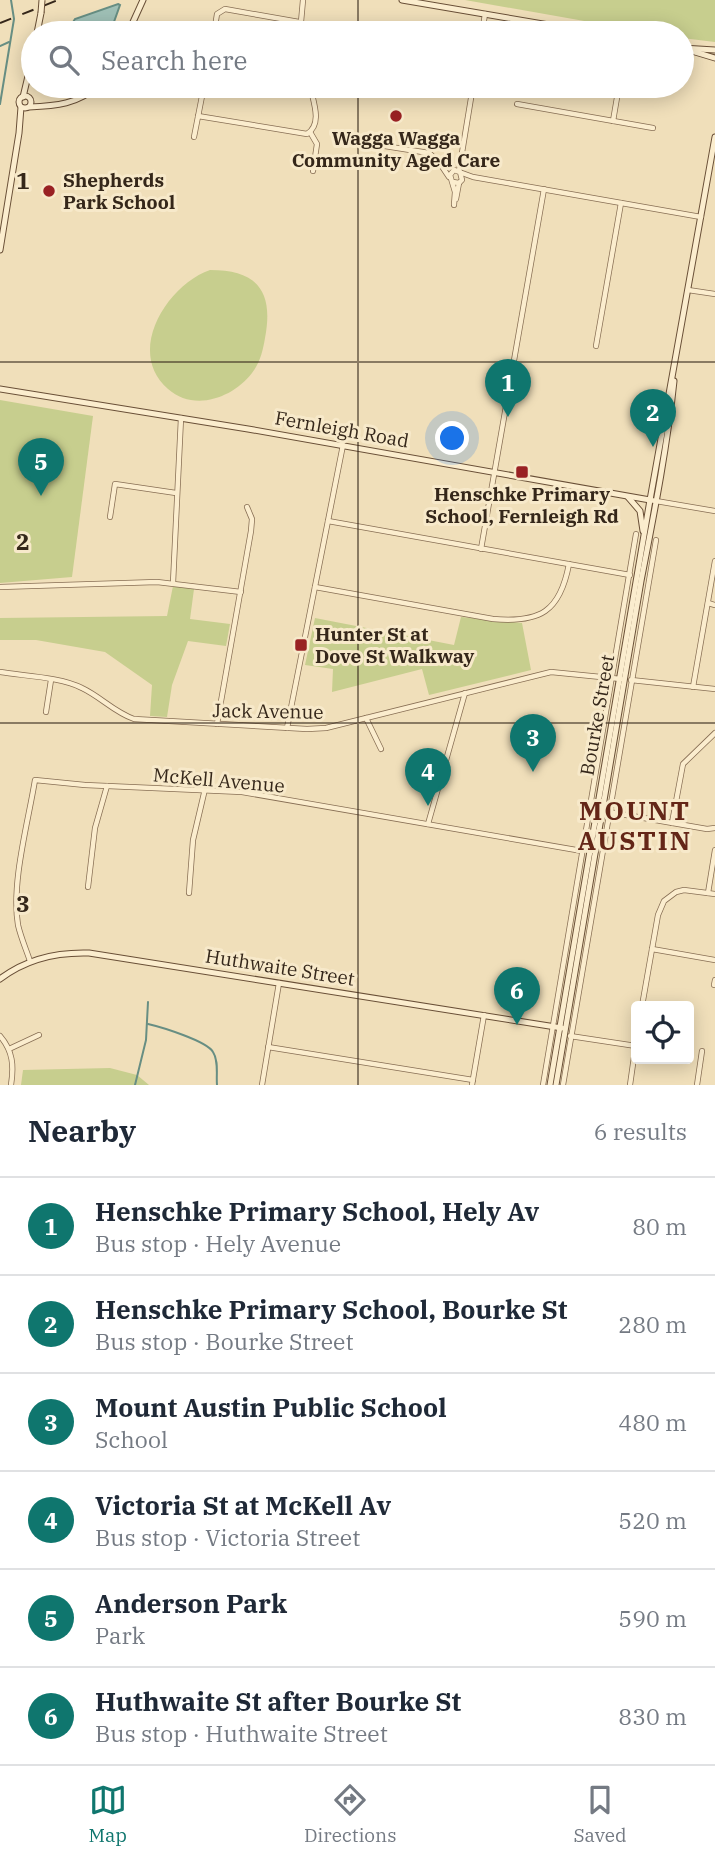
<!DOCTYPE html>
<html lang="en">
<head>
<meta charset="utf-8">
<style>
  :root { --surface:#fff; --page:#f6f6f7; --text:#1f2937; --muted:#747a83; --line:#e0e1e3; --accent:#0f766e }
  body { margin:0; font-family:"IBM Plex Serif",serif; background:var(--page); color:var(--text) }
  .controls { position:absolute; right:21px; bottom:21px; display:grid; overflow:hidden; border-radius:7px; box-shadow:0 4px 18px #0003 }
  .controls button { width:63px; height:63px; display:grid; place-items:center; padding:0; border:0; border-bottom:2px solid var(--line); background:var(--surface); color:var(--text); font:35px sans-serif }
  .you { position:absolute; left:453px; top:439px; width:24px; height:24px; margin:-18px; border:5px solid #fff; border-radius:50%; background:#1a73e8; box-shadow:0 0 0 10px #1a73e833 }
  .badge { display:grid; place-items:center; width:46px; height:46px; border-radius:50%; background:var(--accent); color:#fff; font-size:23px; font-weight:700 }
  .pin { position:absolute; translate:-50% -58px; filter:drop-shadow(0 2px 4px #0008) }
  .pin::after { content:''; position:absolute; top:37px; width:24px; height:21px; background:inherit; clip-path:polygon(0 0,100% 0,50% 100%) }
  .list { margin:0; padding:0; list-style:none }
  h2 { display:flex; justify-content:space-between; align-items:center; height:91px; margin:0; padding:0 28px; font-size:30px }
  h2 small { font-size:23px; font-weight:400; color:var(--muted) }
  .list li { display:grid; grid-template-columns:46px 1fr auto; gap:21px; align-items:center; box-sizing:border-box; height:98px; padding:0 28px; border-top:2px solid var(--line) }
  .list b { display:block; font-size:26px; white-space:nowrap }
  .list p { margin:0; font-size:23px; white-space:nowrap; color:var(--muted) }
  .list em { font-size:23px; font-style:normal; color:var(--muted) }
  .icon { flex:none; width:38px; height:38px; fill:none; stroke:currentColor; stroke-width:2; stroke-linecap:round; stroke-linejoin:round }
  .map { position:relative; flex:none; width:715px; height:1085px; overflow:hidden }
  .search { position:absolute; background:var(--surface); box-shadow:0 4px 18px #0003; left:21px; right:21px; top:21px; height:77px; display:flex; align-items:center; gap:18px; box-sizing:border-box; padding:0 24px; border-radius:38px; color:var(--muted); font-size:26px }
  .sheet { height:679px; background:var(--surface) }
  nav { display:flex; justify-content:space-around; align-items:center; box-sizing:border-box; height:98px; border-top:2px solid var(--line); background:var(--surface); font-size:19px; color:var(--muted) }
  nav a { display:grid; justify-items:center; gap:4px }
  nav .on { color:var(--accent) }
  .map>svg:first-child { display:block }
</style>
</head>
<body>
<div class="map">
<svg width="715" height="1085" viewBox="0 0 715 1085">
  <rect width="100%" height="100%" fill="#f0dfba"/>
  <g fill="#c7ce8e">
    <polygon points="465,0 715,0 715,42 682,38 682,33 652,33"/>
    <path d="M210 270C257 270 274 291 265 338 263 350 260 363 252 373 233 398 194 412 168 389 125 352 167 285 210 270Z"/>
    <polygon points="0,400 93,416 72,577 0,583"/>
    <polygon points="173,586 194,589 190,619 230,624 226,646 188,641 172,685 167,717 150,716 152,685 105,652 36,640 0,640 0,618 167,616"/>
    <polygon points="461,617 522,623 531,670 429,695 422,669 332,692 333,669 305,665 315,618 454,645"/>
    <polygon points="110,1068 137,1075 149,1085 21,1085 23,1070"/>
  </g>
  <polygon fill="#9fc0b6" stroke="#678e83" stroke-width="2" points="118,4 120,5 110,33 66,33 75,19"/>
  <g fill="none" stroke-linecap="round" stroke-linejoin="round">
    <g stroke="#678e83" stroke-width="2">
      <polyline points="0,46 9,42"/>
      <polyline points="0,104 14,19 11,0"/>
      <path d="M148 1024C161 1027 207 1041 213 1052 219 1061 216 1075 217 1085"/>
      <polyline points="135,1085 146,1040 148,1002"/>
    </g>
    <defs>
      <g id="street">
        <polyline points="214,33 217,14 225,9 299,22"/>
        <polyline points="300,33 303,0"/>
        <polyline points="482,33 485,14"/>
        <polyline points="517,104 653,128"/>
        <path d="M198 116 307 134C323 124 313 101 310 86"/>
        <polyline points="613,121 619,86"/>
        <polyline points="310,132 317,144 313,171"/>
        <polyline points="194,137 204,86"/>
        <polyline points="372,144 429,153 439,162 449,177"/>
        <polyline points="459,171 473,86"/>
        <polyline points="462,173 473,177 701,217"/>
        <polyline points="453,182 459,183 462,180 460,172 454,170 450,175 455,192 454,205"/>
        <polyline points="456,199 459,183"/>
        <polyline points="688,290 715,294"/>
        <polyline points="596,346 621,203"/>
        <polyline points="650,500 715,511"/>
        <polyline points="110,517 115,484 176,493"/>
        <polyline points="328,521 630,575"/>
        <polyline points="481,549 544,189"/>
        <polyline points="173,583 181,418"/>
        <polyline points="0,587 157,582 241,592"/>
        <path d="M315 587 493 619C540 623 560 612 569 564"/>
        <polyline points="708,603 715,605"/>
        <path d="M0 672C24 676 61 677 82 688 101 697 114 712 134 719L307 729 326 728 551 672 621 679"/>
        <polyline points="631,680 715,689"/>
        <polyline points="693,687 715,561"/>
        <polyline points="46,712 51,680"/>
        <polyline points="366,718 381,749"/>
        <polyline points="217,724 251,531 252,519 247,507"/>
        <polyline points="287,728 343,445"/>
        <polyline points="609,812 707,829 715,828"/>
        <polyline points="672,823 683,764 715,733"/>
        <polyline points="428,824 465,693"/>
        <polyline points="88,887 95,828 107,786"/>
        <polyline points="189,893 193,840 205,789"/>
        <polyline points="708,893 715,850"/>
        <polyline points="652,949 715,960"/>
        <path d="M30 961C26 949 21 938 18 925 11 883 28 823 35 780L85 785 242 792 582 851"/>
        <polyline points="714,985 715,980"/>
        <polyline points="642,1006 658,915 664,901 676,892 684,890 715,894"/>
        <path d="M0 1036C13 1051 14 1066 11 1085"/>
        <polyline points="570,1036 636,1046"/>
        <polyline points="268,1047 473,1080"/>
        <polyline points="9,1049 39,1035"/>
        <polyline points="262,1085 279,983"/>
        <polyline points="472,1085 484,1015"/>
        <polyline points="543,1085 636,534"/>
        <polyline points="563,1085 656,540"/>
        <polyline points="630,1085 636,1043"/>
        <polyline points="697,1085 702,1051"/>
      </g>
      <g id="secondary">
        <polyline points="402,0 596,33"/>
        <polyline points="37,33 41,13"/>
        <polyline points="128,33 143,0"/>
        <polyline points="682,48 715,50"/>
        <polyline points="695,52 715,58"/>
        <circle cx="25" cy="102" r="6"/>
        <polyline points="23,97 33,55"/>
        <path d="M29 107C56 106 78 104 98 86"/>
        <polyline points="0,250 19,133 21,107"/>
        <polyline points="0,389 248,429 650,500"/>
        <polyline points="628,497 640,511 643,531"/>
        <path d="M0 979C26 959 56 952 89 953L562 1028"/>
        <polyline points="550,1085 650,500 715,137"/>
        <path d="M556 1085 641 581C654 514 667 449 674 381"/>
      </g>
    </defs>
    <use href="#street" stroke="#876e54" stroke-width="6"/>
    <use href="#secondary" stroke="#694f37" stroke-width="7"/>
    <use href="#street" stroke="#fbedce" stroke-width="4.5"/>
    <use href="#secondary" stroke="#fbedce" stroke-width="5"/>
    <polyline stroke="#35271a" stroke-width="2" stroke-dasharray="12 12" stroke-linecap="butt" points="0,23 58,0"/>
    <defs>
      <polyline id="secondary-bridge" points="41,13 42,0"/>
    </defs>
    <use href="#secondary-bridge" stroke="#694f37" stroke-width="7" stroke-linecap="butt"/>
    <use href="#secondary-bridge" stroke="#fbedce" stroke-width="5"/>
  </g>
  <path fill="none" stroke="#35271a" stroke-width="2" stroke-opacity="0.55" d="M358 0V33M358 86V1085M0 362H715M0 723H715"/>
  <g fill="#992123" stroke="#f7e9ca" stroke-width="2.5">
    <circle cx="396" cy="116" r="7"/>
    <circle cx="49" cy="191" r="7"/>
    <rect x="515" y="465" width="14" height="14" rx="3.5"/>
    <rect x="294" y="638" width="14" height="14" rx="3.5"/>
  </g>
  <g text-anchor="middle" dominant-baseline="central" stroke-width="6" stroke-linejoin="round" paint-order="stroke">
    <g font-size="19" font-weight="bold" fill="#35271a" stroke="#f7e9ca">
      <text x="396" y="138">Wagga Wagga<tspan x="396" dy="22">Community Aged Care</tspan></text>
      <text x="63" y="180" text-anchor="start">Shepherds<tspan x="63" dy="22">Park School</tspan></text>
      <text x="522" y="494">Henschke Primary<tspan x="522" dy="22">School, Fernleigh Rd</tspan></text>
      <text x="315" y="634" text-anchor="start">Hunter St at<tspan x="315" dy="22">Dove St Walkway</tspan></text>
    </g>
    <g font-size="19" fill="#35271a" stroke="#f7e9ca">
      <text transform="translate(342 429) rotate(10)">Fernleigh Road</text>
      <text transform="translate(268 711) rotate(1)">Jack Avenue</text>
      <text transform="translate(597 715) rotate(-80)">Bourke Street</text>
      <text transform="translate(219 780) rotate(5)">McKell Avenue</text>
      <text transform="translate(280 967) rotate(9)">Huthwaite Street</text>
    </g>
    <g font-size="26" font-weight="bold" letter-spacing="2" fill="#642617" stroke="#f7e9ca">
      <text x="635" y="810">MOUNT<tspan x="635" dy="30">AUSTIN</tspan></text>
    </g>
  </g>
  <g font-size="23" text-anchor="middle" font-weight="bold" fill="#35271a" stroke="#f7e9ca" stroke-width="6" stroke-linejoin="round" paint-order="stroke">
    <text x="23" y="189">1</text>
    <text x="23" y="550">2</text>
    <text x="23" y="912">3</text>
  </g>
</svg>
<div class="controls">
<button><svg class="icon" aria-label="locate" viewBox="0 0 24 24"><circle cx="12" cy="12" r="6"/><path d="M12 2v4M12 18v4M2 12h4M18 12h4"/></svg></button>
</div>
<div class="you"></div>
<div class="pin badge" style="left:508px;top:417px">1</div>
<div class="pin badge" style="left:653px;top:447px">2</div>
<div class="pin badge" style="left:533px;top:772px">3</div>
<div class="pin badge" style="left:428px;top:806px">4</div>
<div class="pin badge" style="left:41px;top:496px">5</div>
<div class="pin badge" style="left:517px;top:1025px">6</div>
<div class="search"><svg class="icon" aria-label="search" viewBox="0 0 24 24"><circle cx="10" cy="10" r="6"/><path d="M15 15l6 6"/></svg>Search here</div>
</div>
<section class="sheet">
<h2>Nearby<small>6 results</small></h2>
<ul class="list">
<li><span class="badge">1</span><div><b>Henschke Primary School, Hely Av</b><p>Bus stop · Hely Avenue</p></div><em>80 m</em></li>
<li><span class="badge">2</span><div><b>Henschke Primary School, Bourke St</b><p>Bus stop · Bourke Street</p></div><em>280 m</em></li>
<li><span class="badge">3</span><div><b>Mount Austin Public School</b><p>School</p></div><em>480 m</em></li>
<li><span class="badge">4</span><div><b>Victoria St at McKell Av</b><p>Bus stop · Victoria Street</p></div><em>520 m</em></li>
<li><span class="badge">5</span><div><b>Anderson Park</b><p>Park</p></div><em>590 m</em></li>
<li><span class="badge">6</span><div><b>Huthwaite St after Bourke St</b><p>Bus stop · Huthwaite Street</p></div><em>830 m</em></li>
</ul>
</section>
<nav>
<a class="on"><svg class="icon" aria-label="map" viewBox="0 0 24 24"><path d="M3 6l6-2 6 2 6-2v14l-6 2-6-2-6 2zM9 4v14M15 6v14"/></svg>Map</a>
<a><svg class="icon" aria-label="directions" viewBox="0 0 24 24"><path d="M12 3l9 9-9 9-9-9zM9 14v-3h6M13 9l2 2-2 2"/></svg>Directions</a>
<a><svg class="icon" aria-label="saved" viewBox="0 0 24 24"><path d="M7 4h10v16l-5-4-5 4z"/></svg>Saved</a>
</nav>
</body>
</html>
